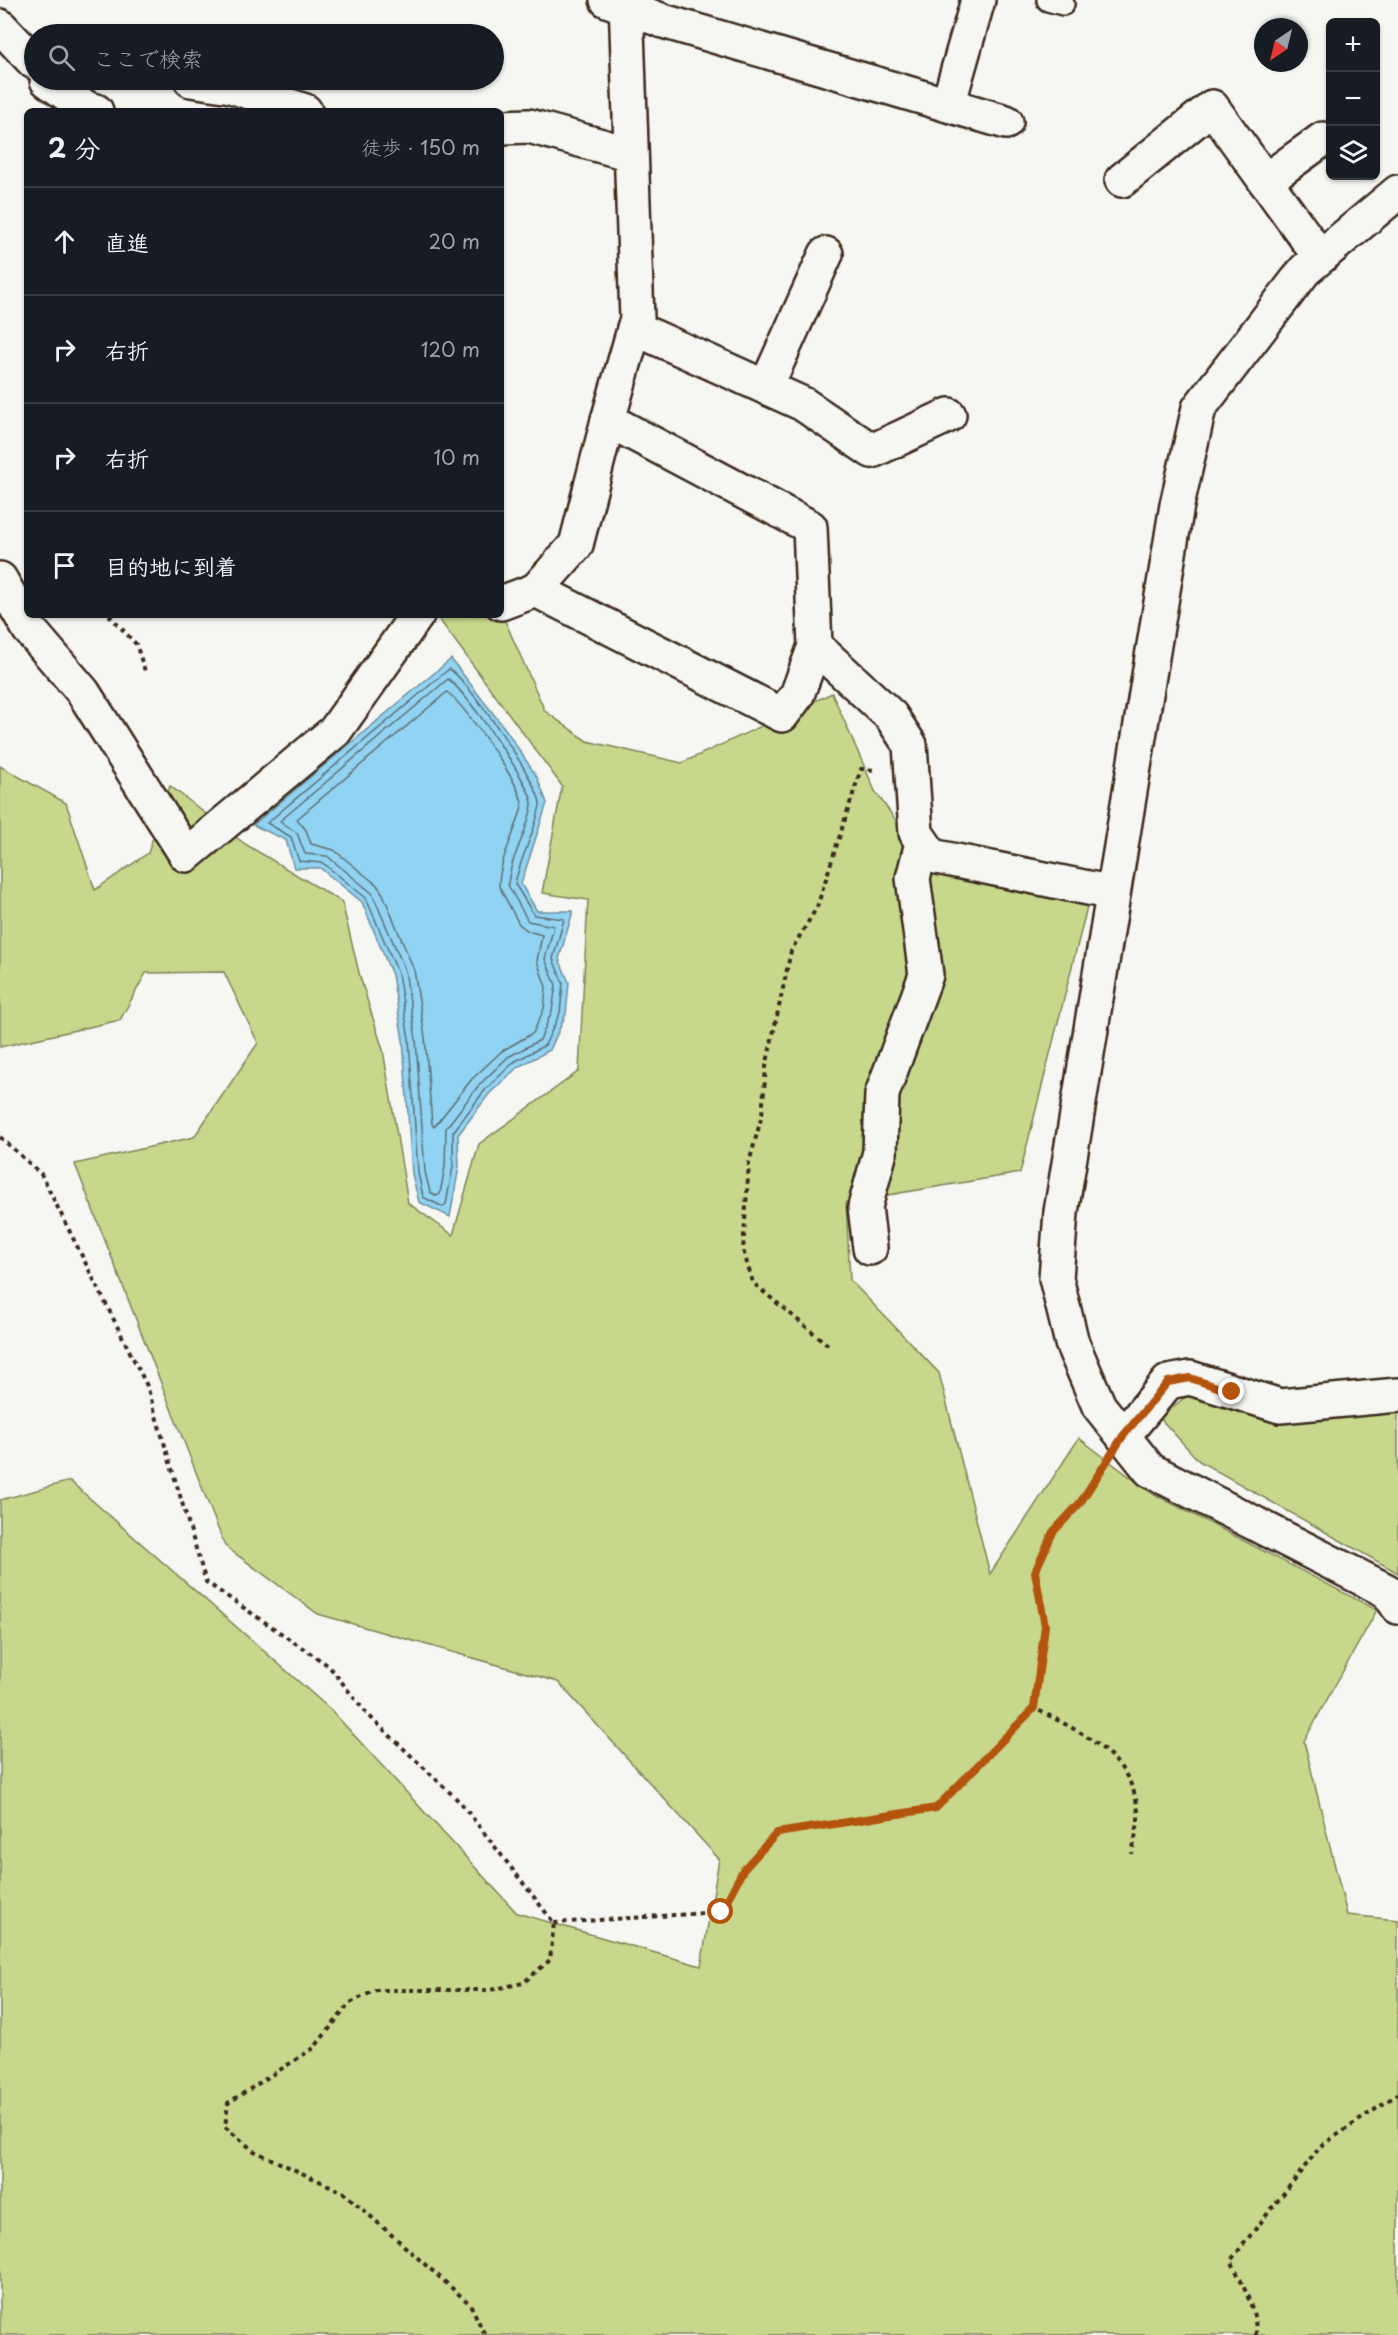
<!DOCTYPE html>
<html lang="ja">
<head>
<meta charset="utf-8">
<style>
  :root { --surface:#171b24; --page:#242831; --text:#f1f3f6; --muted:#9ea1a6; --line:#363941 }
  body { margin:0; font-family:"Playpen Sans","Klee One",sans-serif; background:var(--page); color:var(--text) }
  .controls { position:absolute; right:18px; top:18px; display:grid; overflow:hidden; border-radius:9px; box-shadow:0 2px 4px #0004 }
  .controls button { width:54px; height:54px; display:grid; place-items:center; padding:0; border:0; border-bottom:2px solid var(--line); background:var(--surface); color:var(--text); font:30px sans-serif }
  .compass { position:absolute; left:1254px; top:18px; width:54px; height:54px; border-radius:50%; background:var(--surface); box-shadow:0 2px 4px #0004; rotate:215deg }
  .stop { position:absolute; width:18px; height:18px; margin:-14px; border:4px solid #b45309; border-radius:50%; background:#fff }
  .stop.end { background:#b45309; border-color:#fff; box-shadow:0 2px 6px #0008 }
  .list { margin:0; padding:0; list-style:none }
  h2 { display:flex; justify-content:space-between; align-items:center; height:78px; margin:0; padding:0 24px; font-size:26px }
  h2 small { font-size:20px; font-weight:400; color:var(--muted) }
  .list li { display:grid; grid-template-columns:39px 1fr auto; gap:18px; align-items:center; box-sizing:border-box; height:108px; padding:0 24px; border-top:2px solid var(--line) }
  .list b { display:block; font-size:22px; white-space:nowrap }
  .list em { font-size:20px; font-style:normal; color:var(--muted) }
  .icon { flex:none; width:33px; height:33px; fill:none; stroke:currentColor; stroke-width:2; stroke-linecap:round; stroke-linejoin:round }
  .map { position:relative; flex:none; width:1398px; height:2335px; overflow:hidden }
  .search { position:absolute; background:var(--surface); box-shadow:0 2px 4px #0004; left:24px; top:24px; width:480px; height:66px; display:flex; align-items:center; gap:15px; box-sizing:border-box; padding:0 21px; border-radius:33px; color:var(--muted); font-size:22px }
  .panel { position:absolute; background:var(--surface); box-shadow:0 2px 4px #0004; left:24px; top:108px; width:480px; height:510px; border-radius:9px }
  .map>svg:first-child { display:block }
</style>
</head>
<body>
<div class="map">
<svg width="1398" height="2335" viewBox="0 0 1398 2335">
  <rect width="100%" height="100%" fill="#f6f6f2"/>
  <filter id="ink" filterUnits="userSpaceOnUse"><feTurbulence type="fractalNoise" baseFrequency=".0167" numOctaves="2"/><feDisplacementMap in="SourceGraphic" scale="12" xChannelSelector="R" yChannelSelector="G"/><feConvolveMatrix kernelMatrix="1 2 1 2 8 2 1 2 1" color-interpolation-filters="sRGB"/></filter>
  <g filter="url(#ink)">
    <g fill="#c7d88d" stroke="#818156" stroke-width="1.5">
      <polygon points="436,615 496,615 505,621 545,711 587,741 682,763 832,693 875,791 929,868 1087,907 1020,1173 846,1202 850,1280 939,1373 990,1574 1079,1438 1150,1492 1377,1610 1304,1741 1347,1915 1398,1920 1398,2335 0,2335 0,1500 70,1481 331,1710 517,1913 701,1966 719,1859 558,1682 318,1614 225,1546 75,1164 194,1137 258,1043 224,972 146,973 120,1020 0,1047 0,766 66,803 95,890 148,853 170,786 245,844 342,902 360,977 383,1050 408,1203 453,1235 479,1144 579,1071 588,900 542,893 562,786"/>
      <polygon points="1191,1393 1398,1409 1398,1573 1199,1461 1159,1417"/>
    </g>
    <polygon fill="#90d3f2" stroke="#6e8f9d" stroke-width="1.5" points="451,659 506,730 537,777 547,803 521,884 537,911 573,911 559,959 569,982 566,1014 550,1050 518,1067 489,1094 458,1135 459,1167 450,1217 419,1202 412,1174 403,1040 392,975 362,902 320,868 294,868 286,840 253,825"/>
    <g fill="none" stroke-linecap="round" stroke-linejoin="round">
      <g stroke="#5d6e73" stroke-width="1.5">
        <path d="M449 669C465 676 542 787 540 805 536 830 520 858 515 884L534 915 564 919 553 959 563 983 560 1013 545 1045 514 1062 485 1090 453 1132V1167L446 1204 443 1207 423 1197 418 1172 409 1039 398 973 366 898 323 863 299 861 291 837 267 823Z"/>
        <path d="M448 679C463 688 534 788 532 805 528 832 510 857 508 885L528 921 554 926 545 959 556 985 552 1011 540 1040 508 1057 479 1085 446 1128 445 1166 440 1194 437 1196 430 1192 425 1172 416 1039 405 970 372 893 327 856 305 854 297 833 280 821Z"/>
        <path d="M447 692C462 702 525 789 522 806 516 833 499 858 499 886L519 924 528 931 542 935 537 961 546 987 544 1009 533 1033 502 1051 472 1079 434 1127 432 1124 425 1037 414 970 383 894 377 885 334 850 311 844 306 830 297 819Z"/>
      </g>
      <defs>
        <polyline id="lane" points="1048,0 1063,4"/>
        <g id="street">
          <polyline points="607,0 663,21 1006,122"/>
          <polyline points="626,0 637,319 608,420 810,527 815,646 891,716 910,745 916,833 932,856 1113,893"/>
          <polyline points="0,26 34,62"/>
          <polyline points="47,80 86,108 96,111"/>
          <polyline points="191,80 231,86 305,111"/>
          <polyline points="948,105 978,0"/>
          <polyline points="501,127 529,126 631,154"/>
          <polyline points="1122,180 1212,107 1320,257"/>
          <polyline points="1265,181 1323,139"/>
          <polyline points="1398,192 1305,270 1199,408 1177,505 1061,1212 1056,1278 1072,1343 1099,1406 1150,1470 1387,1591 1398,1607"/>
          <polyline points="634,328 803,404 872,451 949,415"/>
          <polyline points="766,387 826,254"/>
          <polyline points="608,420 576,545 536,590 782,715 797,695 815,646"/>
          <polyline points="0,579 29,629 83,692 186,855 335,731 417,615"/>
          <polyline points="501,603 536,590"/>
          <polyline points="870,1248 865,1207 880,1152 882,1094 926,975 913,878 922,843"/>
          <polyline points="1123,1436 1168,1382 1190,1378 1280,1406 1398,1395"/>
        </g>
      </defs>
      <use href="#lane" stroke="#3b2a1e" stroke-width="26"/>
      <use href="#street" stroke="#3b2a1e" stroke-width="38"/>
      <g stroke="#3b2a1e" stroke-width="4" stroke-dasharray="4.5 4.5" stroke-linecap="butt">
        <polyline points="109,615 136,644 146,674"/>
        <polyline points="0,1137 41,1174 147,1386 206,1582 329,1666 366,1713 461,1803 554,1923 550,1960 523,1983 490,1990 376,1990 350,2003 314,2048 228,2103 225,2127 254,2151 343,2192 470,2304 485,2335"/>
        <polyline points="828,1345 753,1283 743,1250 749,1163 762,1115 766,1067 791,951 817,907 861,769 875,770"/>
        <path d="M1103 1467 1080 1503 1053 1532 1035 1572 1045 1626 1034 1708C1079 1731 1133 1755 1138 1812 1139 1825 1134 1841 1132 1854"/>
        <polyline points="554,1923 721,1912 743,1871 777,1833 936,1808 1034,1708"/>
        <path d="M1256 2335C1257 2310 1241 2282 1231 2260L1321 2146 1398 2094"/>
      </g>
      <use href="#lane" stroke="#f6f6f2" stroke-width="21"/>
      <use href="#street" stroke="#f6f6f2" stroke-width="33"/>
    </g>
  </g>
  <g fill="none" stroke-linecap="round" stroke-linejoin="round" filter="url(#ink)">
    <polyline stroke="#b45309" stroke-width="8" points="721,1912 743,1870 777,1833 936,1808 1034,1708 1045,1626 1035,1572 1053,1532 1080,1503 1123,1436 1168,1382 1190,1378 1232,1392"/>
  </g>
</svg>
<div class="controls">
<button>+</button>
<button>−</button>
<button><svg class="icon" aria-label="layers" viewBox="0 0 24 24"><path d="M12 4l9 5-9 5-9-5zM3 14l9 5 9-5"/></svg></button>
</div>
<svg class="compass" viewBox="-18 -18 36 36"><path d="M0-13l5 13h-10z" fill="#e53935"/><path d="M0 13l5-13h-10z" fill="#9ea1a6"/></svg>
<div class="stop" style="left:721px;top:1912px"></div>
<div class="stop end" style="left:1232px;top:1392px"></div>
<div class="search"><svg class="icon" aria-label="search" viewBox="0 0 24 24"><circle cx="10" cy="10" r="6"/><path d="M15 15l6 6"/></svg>ここで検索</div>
<section class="panel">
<h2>2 分<small>徒歩 · 150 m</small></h2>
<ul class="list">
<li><svg class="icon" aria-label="ahead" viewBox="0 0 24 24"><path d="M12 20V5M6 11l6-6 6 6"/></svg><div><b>直進</b></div><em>20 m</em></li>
<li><svg class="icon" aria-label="right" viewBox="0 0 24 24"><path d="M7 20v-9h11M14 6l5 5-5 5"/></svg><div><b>右折</b></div><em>120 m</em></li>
<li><svg class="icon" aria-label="right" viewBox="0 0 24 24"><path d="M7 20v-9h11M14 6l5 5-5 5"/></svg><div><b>右折</b></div><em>10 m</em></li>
<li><svg class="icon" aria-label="arrive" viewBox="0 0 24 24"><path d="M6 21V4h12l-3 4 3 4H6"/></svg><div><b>目的地に到着</b></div></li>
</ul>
</section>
</div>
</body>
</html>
